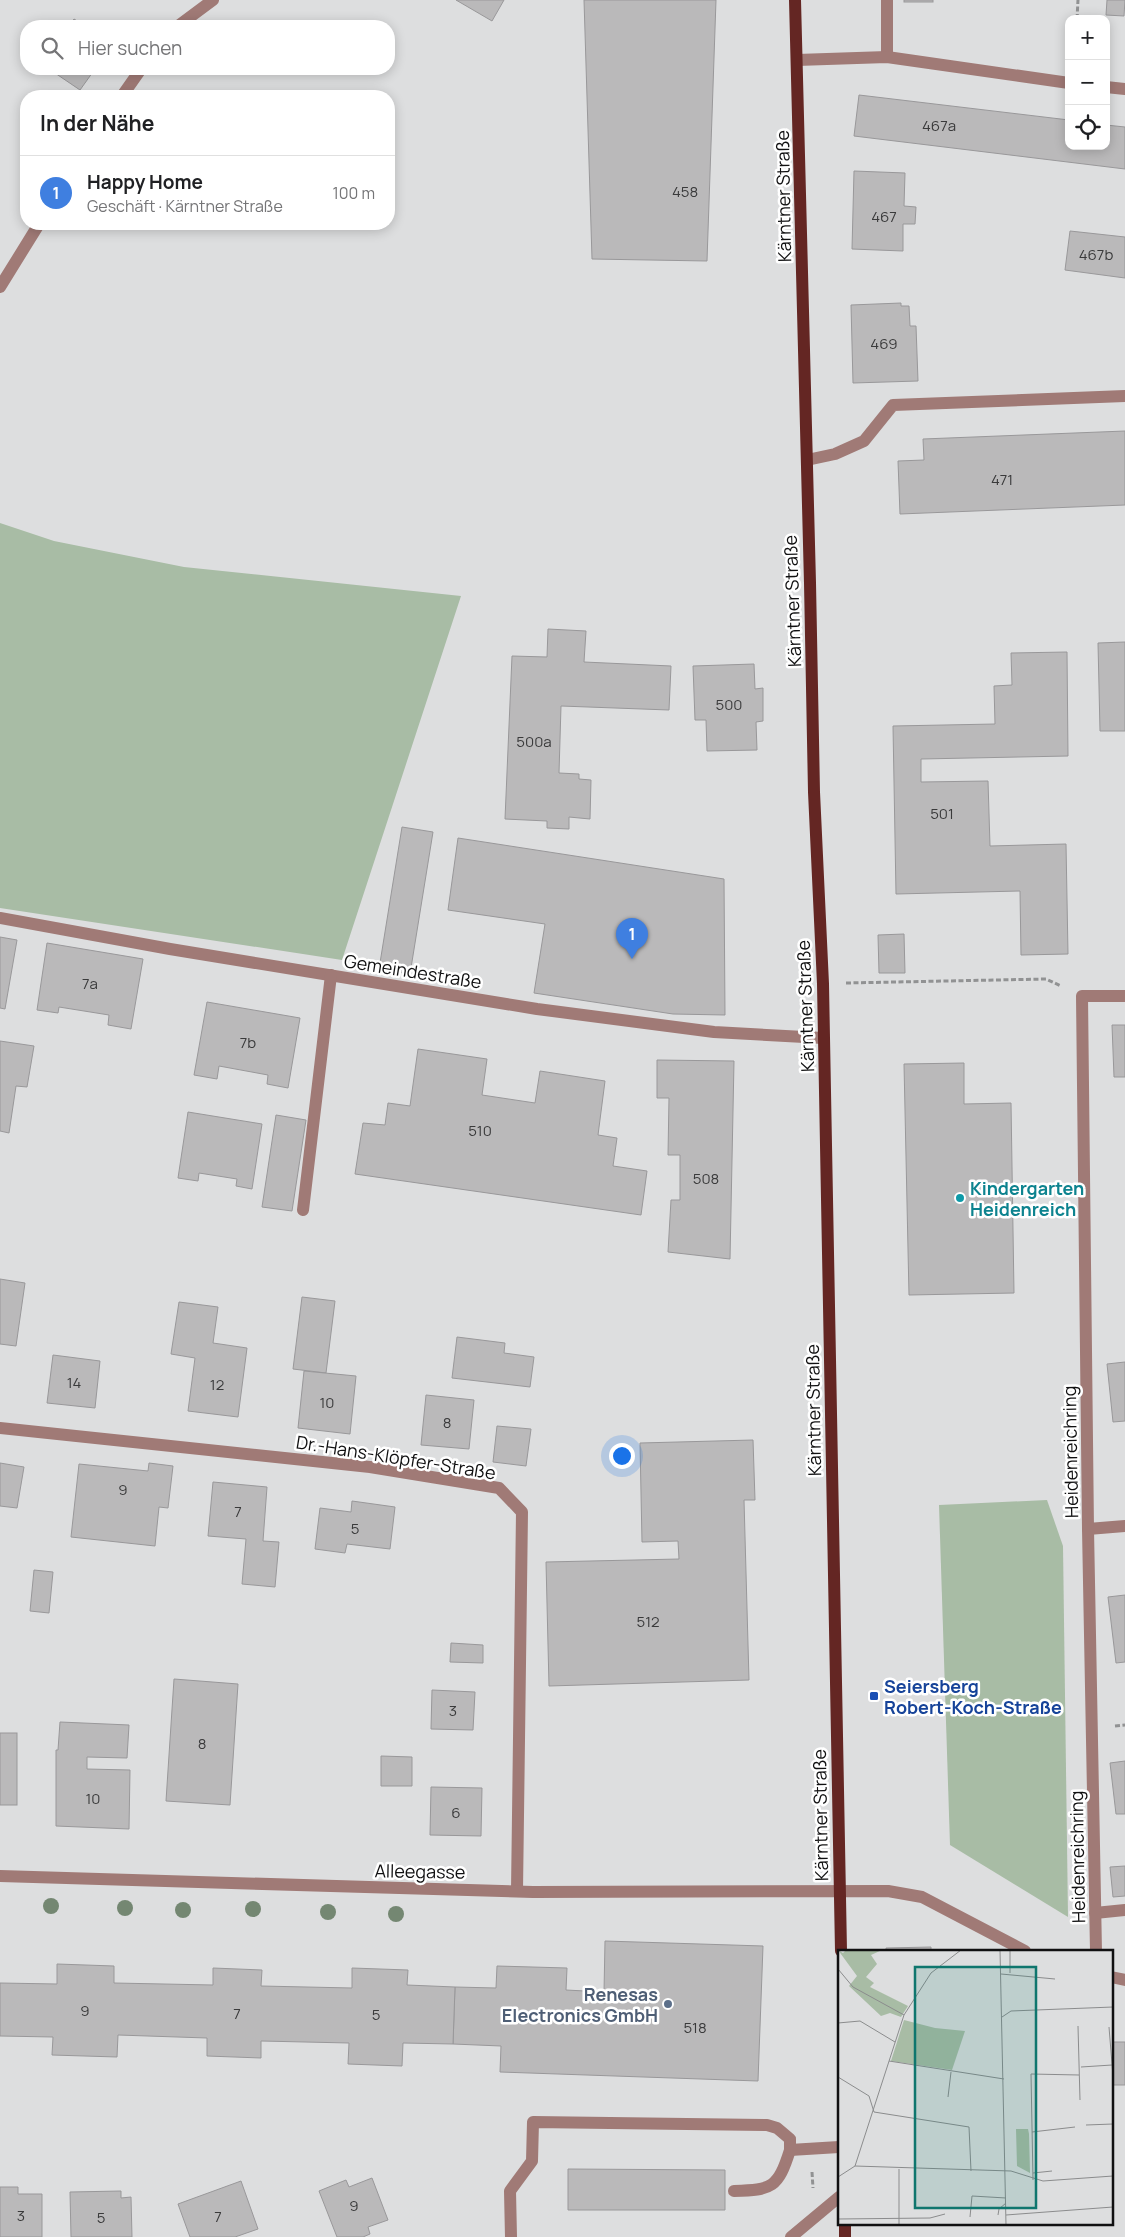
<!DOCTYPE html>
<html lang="de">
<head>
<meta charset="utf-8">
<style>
  :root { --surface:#fff; --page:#f2f2f2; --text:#202124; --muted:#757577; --line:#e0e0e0; --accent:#287ae5 }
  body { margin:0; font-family:Manrope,sans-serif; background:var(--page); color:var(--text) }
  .controls { position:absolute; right:15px; top:15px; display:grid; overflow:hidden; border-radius:10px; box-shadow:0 2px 12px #0003 }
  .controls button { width:45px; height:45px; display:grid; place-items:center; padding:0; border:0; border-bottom:1px solid var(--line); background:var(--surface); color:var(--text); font:25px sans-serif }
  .you { position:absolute; left:621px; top:1455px; width:18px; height:18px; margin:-12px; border:4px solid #fff; border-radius:50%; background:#1a73e8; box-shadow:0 0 0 8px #1a73e833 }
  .badge { display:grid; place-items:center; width:32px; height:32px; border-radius:50%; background:var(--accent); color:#fff; font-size:16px; font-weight:700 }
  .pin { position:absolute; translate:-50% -41px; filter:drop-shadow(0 1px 2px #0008) }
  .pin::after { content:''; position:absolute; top:26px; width:18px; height:15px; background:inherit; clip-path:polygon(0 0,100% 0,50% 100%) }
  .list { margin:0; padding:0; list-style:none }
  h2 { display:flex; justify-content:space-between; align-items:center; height:65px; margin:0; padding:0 20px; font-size:21px }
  h2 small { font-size:16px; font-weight:400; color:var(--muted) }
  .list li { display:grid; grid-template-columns:32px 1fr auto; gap:15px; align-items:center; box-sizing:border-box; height:75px; padding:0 20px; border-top:1px solid var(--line) }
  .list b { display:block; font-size:19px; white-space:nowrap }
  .list p { margin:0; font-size:16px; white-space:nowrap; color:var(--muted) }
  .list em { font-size:16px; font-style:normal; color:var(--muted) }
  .icon { flex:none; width:28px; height:28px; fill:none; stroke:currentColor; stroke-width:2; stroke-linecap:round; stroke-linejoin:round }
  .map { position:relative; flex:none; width:1125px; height:2237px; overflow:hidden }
  .search { position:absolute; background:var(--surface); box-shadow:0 2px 12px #0003; left:20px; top:20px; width:375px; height:55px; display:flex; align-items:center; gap:12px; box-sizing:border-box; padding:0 18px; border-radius:20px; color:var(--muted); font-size:19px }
  .panel { position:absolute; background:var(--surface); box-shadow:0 2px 12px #0003; left:20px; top:90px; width:375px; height:140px; border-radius:20px }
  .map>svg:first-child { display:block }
</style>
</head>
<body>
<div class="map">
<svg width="1125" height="2237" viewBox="0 0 1125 2237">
  <rect width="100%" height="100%" fill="#dddedf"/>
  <g fill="#a8bca5">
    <polygon points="0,523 54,541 184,567 461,596 342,960 0,908"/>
    <polygon points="1047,1500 1063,1546 1068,1917 950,1845 939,1505"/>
  </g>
  <g fill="#bab9ba" stroke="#99989a">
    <polygon points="456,0 504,0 492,21"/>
    <polygon points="584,0 716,0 707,261 592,259"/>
    <rect x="904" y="0" width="29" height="2"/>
    <polygon points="1107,0 1125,0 1124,16 1106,15"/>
    <polygon points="74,19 85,26 69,26"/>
    <polygon points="49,69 95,69 80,90"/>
    <polygon points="859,95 1069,120 1069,146 1106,146 1106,125 1125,127 1125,169 854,136"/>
    <polygon points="854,171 905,173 904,206 916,207 915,224 903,224 903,251 852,249"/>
    <polygon points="1070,231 1125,237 1125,278 1065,270"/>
    <polygon points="901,303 901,306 909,306 910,326 916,326 918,381 853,383 851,305"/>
    <polygon points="1125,431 1125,505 900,514 898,461 924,460 923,439"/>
    <polygon points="548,629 586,631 584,662 671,666 669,710 561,706 559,773 579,774 579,779 591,780 590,819 569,817 569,829 547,828 547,821 505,819 512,656 547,657"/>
    <polygon points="1125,642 1125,731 1100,731 1098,643"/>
    <polygon points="1067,652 1068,756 921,759 921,782 988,781 990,846 1066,844 1068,954 1021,955 1020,891 896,894 893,726 995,724 994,686 1012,685 1011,653"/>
    <polygon points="754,664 755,689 763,688 763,721 756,722 757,750 707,751 706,720 695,720 693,666"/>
    <polygon points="402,827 433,832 410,974 379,969"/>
    <polygon points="458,838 724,879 725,1015 673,1014 534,993 545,924 448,910"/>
    <polygon points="904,934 905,973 879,973 878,935"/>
    <polygon points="0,937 17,940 5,1009 0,1008"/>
    <polygon points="47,943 143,959 131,1029 108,1025 109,1015 59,1007 58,1013 37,1010"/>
    <polygon points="207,1002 300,1018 288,1088 267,1084 268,1075 219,1066 217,1079 194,1075"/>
    <polygon points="1112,1025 1125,1025 1125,1077 1114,1077"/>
    <polygon points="0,1041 34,1046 27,1087 16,1086 9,1133 0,1131"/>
    <polygon points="418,1049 487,1059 482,1095 535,1103 540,1071 605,1081 598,1135 617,1138 613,1166 647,1171 641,1215 355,1174 363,1123 385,1125 388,1103 410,1106"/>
    <polygon points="657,1060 734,1061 730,1259 668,1252 671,1200 680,1200 680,1155 668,1155 669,1098 657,1098"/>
    <polygon points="964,1063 964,1104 1011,1103 1014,1293 909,1295 904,1064"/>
    <polygon points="188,1112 262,1124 252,1189 236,1186 237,1179 199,1173 198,1181 178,1178"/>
    <polygon points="276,1115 306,1120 292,1211 262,1207"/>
    <polygon points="0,1279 25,1283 16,1346 0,1344"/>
    <polygon points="302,1297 335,1301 326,1373 293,1369"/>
    <polygon points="179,1302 218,1307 213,1343 247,1348 238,1417 188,1411 195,1358 171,1354"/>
    <polygon points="457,1337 505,1343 504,1353 534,1357 530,1387 452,1378"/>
    <polygon points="53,1355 100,1361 95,1408 47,1403"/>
    <polygon points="1125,1362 1125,1421 1113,1422 1107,1364"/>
    <polygon points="304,1371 356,1376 350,1434 298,1428"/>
    <polygon points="426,1395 474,1400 469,1449 421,1445"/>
    <polygon points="497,1426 531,1429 526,1466 493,1462"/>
    <polygon points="753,1440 755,1500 744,1500 749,1680 549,1686 546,1562 679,1559 678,1541 642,1542 640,1443"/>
    <polygon points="0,1463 24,1467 17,1508 0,1506"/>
    <polygon points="149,1463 173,1466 168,1508 159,1507 155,1546 71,1537 79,1464 148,1471"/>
    <polygon points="213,1482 267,1487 263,1541 279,1542 275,1587 242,1584 246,1539 208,1536"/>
    <polygon points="352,1501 395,1507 390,1549 347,1544 345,1553 315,1549 320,1508 351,1512"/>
    <polygon points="34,1570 53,1572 49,1613 30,1611"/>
    <polygon points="1125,1595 1125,1662 1116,1663 1108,1597"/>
    <polygon points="451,1643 483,1645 483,1663 450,1662"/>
    <polygon points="174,1679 238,1684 230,1805 166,1801"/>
    <polygon points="432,1690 475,1692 473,1730 431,1729"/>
    <polygon points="60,1722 129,1725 127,1758 87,1757 87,1769 130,1770 129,1829 56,1826 56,1750 58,1750"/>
    <rect x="0" y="1733" width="17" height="72"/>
    <polygon points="381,1756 412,1757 412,1786 381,1786"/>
    <polygon points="1125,1761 1125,1814 1116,1814 1110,1763"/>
    <polygon points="431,1787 482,1788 481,1836 430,1835"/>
    <polygon points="1125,1866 1125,1896 1113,1897 1110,1867"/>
    <polygon points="605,1941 763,1946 758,2081 500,2072 501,2046 453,2044 455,1987 496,1988 497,1966 567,1968 566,1990 604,1992"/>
    <polygon points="931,1947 931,1951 886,1951 886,1948"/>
    <polygon points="57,1964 114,1966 114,1983 213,1985 213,1968 262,1970 261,1986 352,1988 352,1968 408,1970 407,1985 455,1987 453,2044 403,2043 402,2066 348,2064 349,2043 261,2041 261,2058 207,2056 207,2038 118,2035 117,2057 52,2055 53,2037 0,2036 0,1983 57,1984"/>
    <rect x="1111" y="2042" width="14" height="43"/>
    <polygon points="568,2169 725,2170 725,2210 568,2210"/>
    <polygon points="372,2178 388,2220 368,2227 370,2234 363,2237 337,2237 319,2191 346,2180 349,2187"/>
    <polygon points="241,2181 258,2229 235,2237 190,2237 178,2204"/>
    <polygon points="0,2187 18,2187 18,2194 42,2194 42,2237 0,2237"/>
    <polygon points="121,2191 121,2198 131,2197 132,2237 71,2237 70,2192"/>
  </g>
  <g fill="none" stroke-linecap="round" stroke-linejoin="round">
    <g stroke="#919293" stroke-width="3" stroke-dasharray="5 2.5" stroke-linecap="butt">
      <polyline points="1077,19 1078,0"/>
      <polyline points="846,983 1046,979 1061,986"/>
      <polyline points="1115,1726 1125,1725"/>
      <polyline points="812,2172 813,2188"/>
    </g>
    <g stroke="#a07a76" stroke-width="12">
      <polyline points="887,57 887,0"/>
      <polyline points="797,60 887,57 1069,83"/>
      <polyline points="1106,87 1125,89"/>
      <polyline points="807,460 835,454 864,441 893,405 1125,396"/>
      <polyline points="0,918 170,949 537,1009 714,1032 823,1038"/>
      <polyline points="303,1210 331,975"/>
      <polyline points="1088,1529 1125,1526"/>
      <polyline points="1095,1913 1125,1910"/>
      <path d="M734 2191C772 2190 778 2188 790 2150"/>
      <polyline points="511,2237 510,2191 532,2161 533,2122 767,2125 777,2128 790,2139 790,2150 839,2147"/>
      <polyline points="791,2237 839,2197"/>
    </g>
    <g stroke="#a07a76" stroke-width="12">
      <polyline points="178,26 213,0"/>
      <polyline points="122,96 141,69"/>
      <polyline points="0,287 39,224"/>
      <polyline points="0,1428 370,1467 499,1488 522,1512 517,1891"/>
      <polyline points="0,1876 533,1892 888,1891 922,1897 1025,1951"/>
      <polyline points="1096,1951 1088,1529 1082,996 1125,996"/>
      <polyline points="1111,1977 1125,1980"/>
    </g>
    <g stroke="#642623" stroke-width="12">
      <polyline points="795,0 810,583 814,792 823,984 841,1951"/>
      <polyline points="845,2223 845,2237"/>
    </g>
  </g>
  <g fill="#748772">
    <circle cx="51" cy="1906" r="8"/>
    <circle cx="125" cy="1908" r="8"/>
    <circle cx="253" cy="1909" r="8"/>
    <circle cx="183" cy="1910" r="8"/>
    <circle cx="328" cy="1912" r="8"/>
    <circle cx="396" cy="1914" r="8"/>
  </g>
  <circle fill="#0f9aa8" stroke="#fff" stroke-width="2" cx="960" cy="1198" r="5"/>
  <rect fill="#1a4fb4" stroke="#fff" stroke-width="2" x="869" y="1691" width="10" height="10" rx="2.5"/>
  <circle fill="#5c6f8a" stroke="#fff" stroke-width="2" cx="668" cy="2004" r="5"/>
  <g text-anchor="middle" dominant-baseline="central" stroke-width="5" stroke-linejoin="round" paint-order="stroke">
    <g font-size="15" fill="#3a3a3b">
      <text x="939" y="125">467a</text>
      <text x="685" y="191">458</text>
      <text x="884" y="216">467</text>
      <text x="1096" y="254">467b</text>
      <text x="884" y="343">469</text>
      <text x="1002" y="479">471</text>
      <text x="729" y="704">500</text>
      <text x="534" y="741">500a</text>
      <text x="942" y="813">501</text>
      <text x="90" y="983">7a</text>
      <text x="248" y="1042">7b</text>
      <text x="480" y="1130">510</text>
      <text x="706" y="1178">508</text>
      <text x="74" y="1382">14</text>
      <text x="217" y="1384">12</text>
      <text x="327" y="1402">10</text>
      <text x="447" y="1422">8</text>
      <text x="123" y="1489">9</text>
      <text x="238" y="1511">7</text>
      <text x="355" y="1528">5</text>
      <text x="648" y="1621">512</text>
      <text x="453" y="1710">3</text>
      <text x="202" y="1743">8</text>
      <text x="93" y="1798">10</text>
      <text x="456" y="1812">6</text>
      <text x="85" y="2010">9</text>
      <text x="237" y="2013">7</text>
      <text x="376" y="2014">5</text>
      <text x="695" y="2027">518</text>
      <text x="354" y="2205">9</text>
      <text x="21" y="2215">3</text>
      <text x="218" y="2216">7</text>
      <text x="101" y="2217">5</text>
    </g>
    <g font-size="18" fill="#101011" stroke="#fff">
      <text transform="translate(783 196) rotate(-91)">Kärntner Straße</text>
      <text transform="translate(792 601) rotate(-92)">Kärntner Straße</text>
      <text transform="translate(413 971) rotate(9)">Gemeindestraße</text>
      <text transform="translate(805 1006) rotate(-92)">Kärntner Straße</text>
      <text transform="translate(813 1410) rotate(-91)">Kärntner Straße</text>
      <text transform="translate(1070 1452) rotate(-91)">Heidenreichring</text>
      <text transform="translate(396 1457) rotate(9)">Dr.-Hans-Klöpfer-Straße</text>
      <text transform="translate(820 1815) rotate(-91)">Kärntner Straße</text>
      <text transform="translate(1077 1857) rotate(-91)">Heidenreichring</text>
      <text transform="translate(420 1871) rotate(1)">Alleegasse</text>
    </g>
    <g font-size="18" font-weight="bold" fill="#0d838f" stroke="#fff" text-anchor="start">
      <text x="970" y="1188">Kindergarten<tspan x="970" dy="21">Heidenreich</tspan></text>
    </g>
    <g font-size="18" font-weight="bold" fill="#164399" stroke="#fff" text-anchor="start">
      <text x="884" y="1686">Seiersberg<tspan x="884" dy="21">Robert-Koch-Straße</tspan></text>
    </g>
    <g font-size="18" font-weight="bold" fill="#4e5e75" stroke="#fff" text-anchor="end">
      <text x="658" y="1994">Renesas<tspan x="658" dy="21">Electronics GmbH</tspan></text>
    </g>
  </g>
  <g transform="translate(838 1950)">
    <rect width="275" height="275" fill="#dddedf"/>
    <path d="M0 0 5 3 8 0H44L33 5 39 14 28 27 36 33 32 37 70 56 63 67 52 63 43 66 11 36 19 26ZM66 70 97 78 127 81 114 120 53 111ZM178 179H190L191 184 192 223 179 216Z" fill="#a8bca5"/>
    <path fill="none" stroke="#8b8c8d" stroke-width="1" d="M162 0 168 275M0 19 15 37 66 65M172 23V0M163 24 217 29M164 67 173 61 275 57M0 73 22 71 57 92M240 76 242 150M271 77 275 126M51 111 166 129M243 117 274 115M0 127 31 146 36 162 131 177 133 221M110 147 113 122M248 175 275 174M194 182 237 177M17 216 173 221 205 231 275 226M17 216 66 65 93 23 123 0M195 223 214 221M0 227 17 216M195 230 193 124 241 125M160 265 161 259 168 253M168 265 275 257M132 267 134 246 168 248M0 269 92 268 107 264M61 275V219"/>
    <path fill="#0f766e" fill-opacity="0.15" stroke="#0f766e" stroke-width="2.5" d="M77 17H198V258H77Z"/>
    <rect width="275" height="275" fill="none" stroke="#101011" stroke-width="2.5"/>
  </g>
</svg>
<div class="controls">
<button>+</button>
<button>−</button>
<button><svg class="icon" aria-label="locate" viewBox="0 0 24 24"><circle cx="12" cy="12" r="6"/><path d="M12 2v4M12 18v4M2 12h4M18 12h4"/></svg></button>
</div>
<div class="you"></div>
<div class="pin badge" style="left:632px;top:959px;background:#3f7fe0">1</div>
<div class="search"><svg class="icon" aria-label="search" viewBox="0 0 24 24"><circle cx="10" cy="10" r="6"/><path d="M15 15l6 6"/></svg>Hier suchen</div>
<section class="panel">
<h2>In der Nähe<small></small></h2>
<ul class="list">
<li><span class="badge" style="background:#3f7fe0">1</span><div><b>Happy Home</b><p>Geschäft · Kärntner Straße</p></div><em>100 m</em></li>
</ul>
</section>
</div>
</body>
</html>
